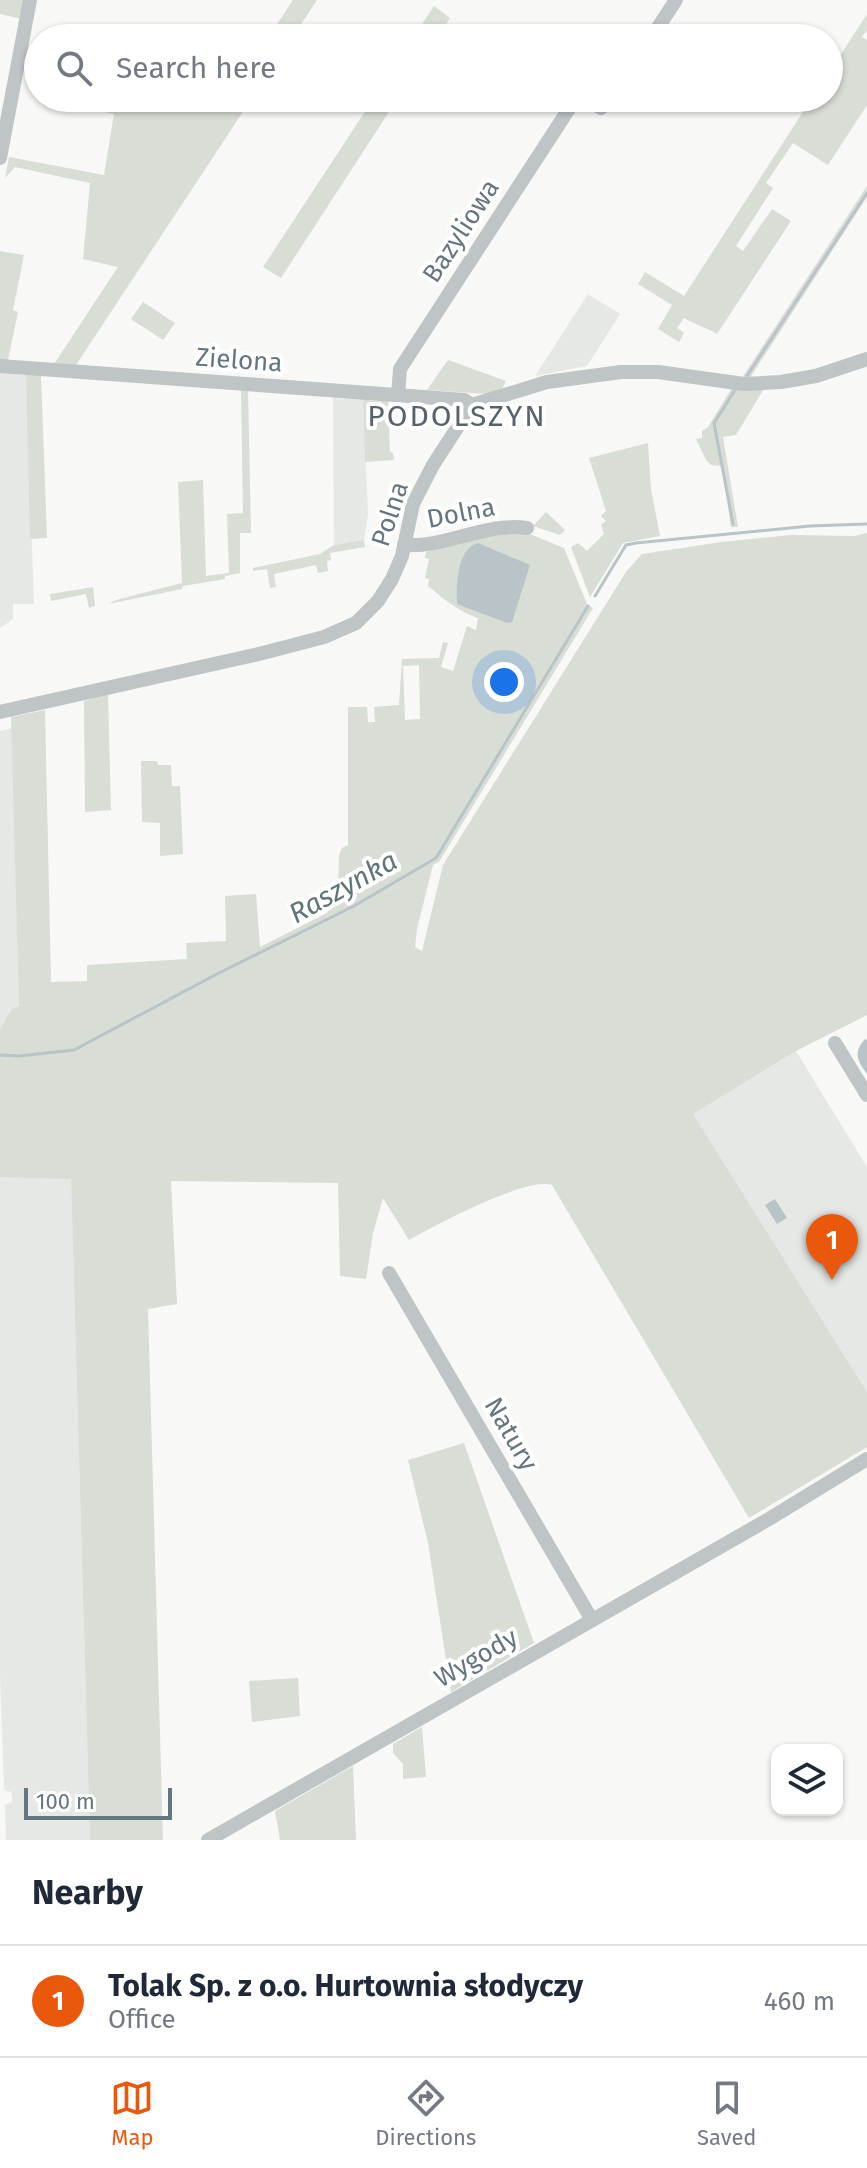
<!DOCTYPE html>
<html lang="en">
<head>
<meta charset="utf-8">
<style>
  :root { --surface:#fff; --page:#f6f6f7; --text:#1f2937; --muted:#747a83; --line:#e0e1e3; --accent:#ea580c }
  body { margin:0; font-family:"Fira Sans",sans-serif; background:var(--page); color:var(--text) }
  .controls { position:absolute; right:24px; bottom:24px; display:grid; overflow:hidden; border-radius:16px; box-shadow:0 2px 6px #0004 }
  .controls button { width:72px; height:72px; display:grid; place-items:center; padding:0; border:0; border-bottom:2px solid var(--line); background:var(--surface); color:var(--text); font:40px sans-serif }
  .scale { position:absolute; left:24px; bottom:20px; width:148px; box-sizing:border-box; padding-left:8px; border:4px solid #65767e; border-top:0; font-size:22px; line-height:28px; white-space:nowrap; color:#65767e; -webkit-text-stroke:6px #fff; paint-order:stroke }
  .you { position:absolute; left:504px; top:682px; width:28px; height:28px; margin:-20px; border:6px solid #fff; border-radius:50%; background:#1a73e8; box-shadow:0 0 0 12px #1a73e833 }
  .badge { display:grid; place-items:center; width:52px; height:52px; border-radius:50%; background:var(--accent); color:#fff; font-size:26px; font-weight:700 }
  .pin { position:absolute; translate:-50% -66px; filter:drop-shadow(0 2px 4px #0008) }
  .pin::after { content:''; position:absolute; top:42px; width:28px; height:24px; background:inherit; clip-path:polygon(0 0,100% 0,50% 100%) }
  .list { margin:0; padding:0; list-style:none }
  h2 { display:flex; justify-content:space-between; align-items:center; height:104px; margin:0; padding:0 32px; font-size:34px }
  h2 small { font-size:26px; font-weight:400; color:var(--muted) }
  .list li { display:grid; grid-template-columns:52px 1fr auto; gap:24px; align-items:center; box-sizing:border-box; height:112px; padding:0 32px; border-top:2px solid var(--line) }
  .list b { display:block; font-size:30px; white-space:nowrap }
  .list p { margin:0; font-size:26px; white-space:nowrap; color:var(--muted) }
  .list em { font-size:26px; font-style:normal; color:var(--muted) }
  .icon { flex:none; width:44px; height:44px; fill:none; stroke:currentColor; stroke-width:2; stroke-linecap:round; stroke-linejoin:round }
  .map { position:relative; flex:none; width:867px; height:1840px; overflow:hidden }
  .search { position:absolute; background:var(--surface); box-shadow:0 2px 6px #0004; left:24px; right:24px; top:24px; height:88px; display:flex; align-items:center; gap:20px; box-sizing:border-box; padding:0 28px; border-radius:44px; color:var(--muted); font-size:30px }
  .sheet { height:216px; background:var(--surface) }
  nav { display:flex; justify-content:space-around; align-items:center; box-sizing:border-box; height:112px; border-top:2px solid var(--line); background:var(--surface); font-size:22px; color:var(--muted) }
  nav a { display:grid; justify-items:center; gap:4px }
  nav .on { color:var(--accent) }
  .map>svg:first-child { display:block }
</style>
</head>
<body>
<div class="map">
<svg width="867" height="1840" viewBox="0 0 867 1840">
  <rect width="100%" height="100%" fill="#f8f8f6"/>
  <g fill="#e6e8e6">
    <polygon points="588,294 620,314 587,366 535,376"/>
    <polygon points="0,372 26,375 34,604 13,604 13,619 0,628"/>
    <polygon points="333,396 338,399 363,398 368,514 364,540 334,545"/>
    <polygon points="12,728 20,1041 0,1041 0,731"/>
    <polygon points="796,1051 867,1167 867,1392 692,1114"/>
    <polygon points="0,1177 71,1178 90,1840 6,1840 5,1805 12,1802 12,1797 11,1792 4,1790 0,1674"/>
  </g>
  <g fill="#d8ddd5" fill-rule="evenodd">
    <polygon points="0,0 26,0 23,19 0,14"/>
    <polygon points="293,0 317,0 292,38 268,38"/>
    <polygon points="434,6 450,18 437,38 413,38"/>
    <path d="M867 14V30L862 37 867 40V105L828 165 793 143 766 183 773 188 736 246 743 251 772 209 791 221 717 334C705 327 696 325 684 318L677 328 684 333 679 342 658 329 672 305 638 284 645 272 684 296 812 98H829V73Z"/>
    <polygon points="73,98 252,98 76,365 54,364 118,267 83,259 90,183 15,167 5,178 9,157 104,175 114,114 72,105"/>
    <polygon points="374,98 398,98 281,278 263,267"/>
    <polygon points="867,186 867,197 750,378 742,378"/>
    <polygon points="0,251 24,255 13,310 18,312 8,360 0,360"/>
    <polygon points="143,302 175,323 163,340 131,319"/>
    <polygon points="448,360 506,381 502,389 487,394 427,390"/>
    <polygon points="26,375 41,375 47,538 30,539"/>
    <polygon points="733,386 765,387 736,435 723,437 738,527 731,527 722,466 711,465 706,460 696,439 702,438 702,431 708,427"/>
    <polygon points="241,390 248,390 251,533 240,533 240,573 225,576 225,579 183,586 182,589 108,604 116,600 182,583 178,482 203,480 206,576 229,573 227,514 243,513"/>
    <polygon points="363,398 372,401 388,400 390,452 393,453 394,460 365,462"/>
    <polygon points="648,443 651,489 660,536 623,543 590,597 571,547 578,543 587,551 604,534 601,525 606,521 601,516 606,511 589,458"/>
    <polygon points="546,512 565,530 560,535 533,526"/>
    <path d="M520 530 564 548 587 604 593 608 439 862 433 865 417 929 415 947 422 951 443 865 626 572 642 554 722 542 791 535 855 536 867 533V1015L796 1051 693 1114 867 1392V1447L749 1518 552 1185C525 1177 436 1225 409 1240L383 1198 373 1233 366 1279 340 1276 338 1183 171 1181 177 1304 148 1309 163 1840H90L71 1179 0 1177V1029L12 1009 19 1006 11 717 45 710 51 982 87 981V965L187 959 186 943 226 941 225 896 256 894 260 947 327 913 338 891 339 856 342 848 348 845V707H367L368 722H375L374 707 399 705 402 659 439 658 443 642 448 643 441 667 453 671 467 626 476 630 478 618C458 611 445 600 428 586L429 579 425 578 429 559 425 558 426 552 459 542ZM419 665 420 719 405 720 403 666Z"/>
    <polygon points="364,540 365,547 330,553 331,560 327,561 328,571 318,573 316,565 274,574 276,587 270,588 267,569 253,571 253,568 320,554 334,545"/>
    <polygon points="93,587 95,606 89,608 86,594 51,601 50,594"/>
    <polygon points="108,694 111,810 85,812 84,701"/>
    <polygon points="141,761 157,761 158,765 171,765 172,786 180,786 183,854 160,856 160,823 142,822"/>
    <polygon points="464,1443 534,1643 451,1692 428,1543 408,1460"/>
    <polygon points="298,1678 300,1716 252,1722 249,1681"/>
    <polygon points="422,1727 426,1777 403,1779 403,1764 393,1753 393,1744"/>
    <polygon points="353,1766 356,1840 280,1840 275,1811"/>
  </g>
  <g fill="#b8c4c7">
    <path d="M478 543 530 565 512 622 507 623 457 604C456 585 457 549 478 543Z"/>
    <path d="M865 1039 867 1040V1074C857 1061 853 1052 865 1039Z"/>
    <polygon points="775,1199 787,1218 777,1224 765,1205"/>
  </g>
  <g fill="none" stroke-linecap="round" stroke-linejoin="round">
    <g stroke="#b8c4c7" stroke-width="3">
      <polyline points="747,376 867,193"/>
      <polyline points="733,524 714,423 735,390"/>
      <polyline points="595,596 626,545 636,543 810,526 867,524"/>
      <polyline points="0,1055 19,1056 74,1050 217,974 354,906 436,858 588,606"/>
    </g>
    <g stroke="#bfc4c7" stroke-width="14">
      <polyline points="651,38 676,0"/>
      <polyline points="585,98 601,108 612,98"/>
      <polyline points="0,158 30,0"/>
      <polyline points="0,366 464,400 472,405"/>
      <polyline points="398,395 400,369 576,98"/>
      <path d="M404 545C446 548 486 522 527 528"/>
      <polyline points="0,712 263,653 324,637 356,623 378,601 392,579 402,556 413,504 433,465 472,405 547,382 621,372 658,372 744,384 781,382 816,376 867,359"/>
      <polyline points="835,1043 867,1095"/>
      <polyline points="389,1273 592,1620"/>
      <polyline points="208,1840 769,1519 867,1459"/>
    </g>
  </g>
  <g text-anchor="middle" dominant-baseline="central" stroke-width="8" stroke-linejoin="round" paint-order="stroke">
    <g font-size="26" fill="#65767e" stroke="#fff">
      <text transform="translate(461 231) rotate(-57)">Bazyliowa</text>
      <text transform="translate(239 360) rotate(4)">Zielona</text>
      <text transform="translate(461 513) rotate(-11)">Dolna</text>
      <text transform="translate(390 514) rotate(-72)">Polna</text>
      <text transform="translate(511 1434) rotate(60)">Natury</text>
      <text transform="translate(476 1658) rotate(-30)">Wygody</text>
    </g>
    <g font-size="28" font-style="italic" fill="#607578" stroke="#fff">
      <text transform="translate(343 887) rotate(-29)">Raszynka</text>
    </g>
    <g font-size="30" letter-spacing="2" fill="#57636a" stroke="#fff">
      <text x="457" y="416">PODOLSZYN</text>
    </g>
  </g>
</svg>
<div class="controls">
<button><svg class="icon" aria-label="layers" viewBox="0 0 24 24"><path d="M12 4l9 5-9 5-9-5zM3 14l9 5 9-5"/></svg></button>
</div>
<div class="scale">100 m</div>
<div class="you"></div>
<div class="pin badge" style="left:832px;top:1280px">1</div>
<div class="search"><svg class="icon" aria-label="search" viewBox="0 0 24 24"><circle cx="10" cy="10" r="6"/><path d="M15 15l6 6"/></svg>Search here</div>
</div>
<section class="sheet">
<h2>Nearby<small></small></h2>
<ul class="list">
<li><span class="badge">1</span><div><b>Tolak Sp. z o.o. Hurtownia słodyczy</b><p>Office</p></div><em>460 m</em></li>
</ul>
</section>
<nav>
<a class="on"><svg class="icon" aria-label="map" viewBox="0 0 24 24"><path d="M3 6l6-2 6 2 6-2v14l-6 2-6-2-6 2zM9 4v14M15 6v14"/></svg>Map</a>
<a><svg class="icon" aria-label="directions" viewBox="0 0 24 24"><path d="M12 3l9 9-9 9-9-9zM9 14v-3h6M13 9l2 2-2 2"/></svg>Directions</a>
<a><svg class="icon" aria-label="saved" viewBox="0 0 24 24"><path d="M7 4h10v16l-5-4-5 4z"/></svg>Saved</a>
</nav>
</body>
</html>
